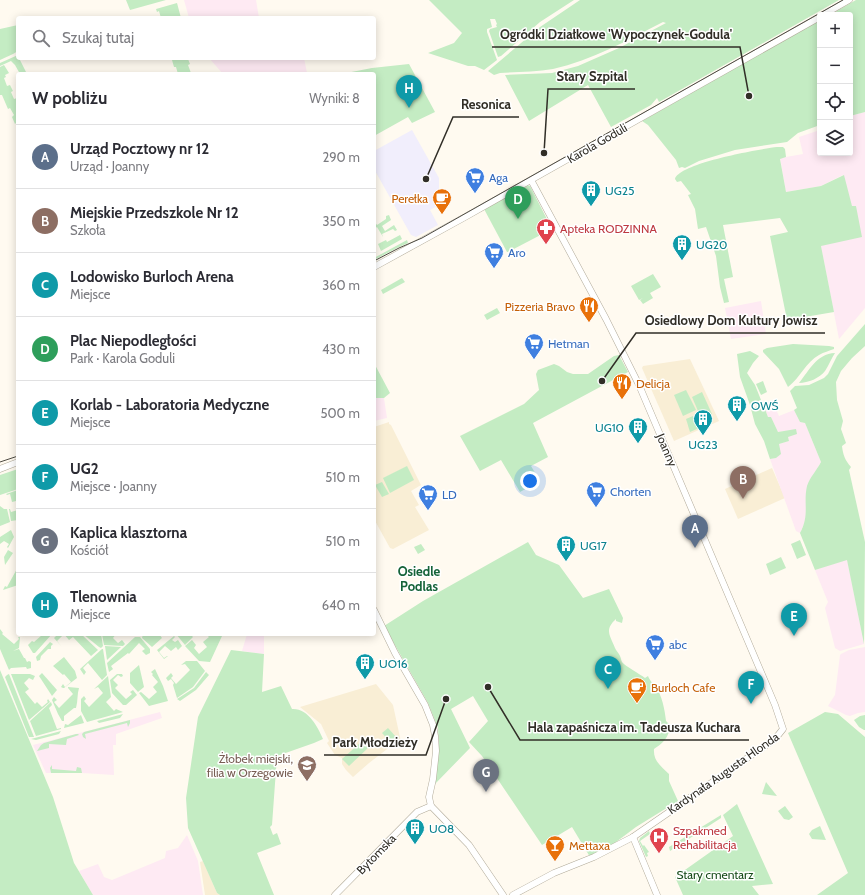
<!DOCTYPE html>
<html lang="pl">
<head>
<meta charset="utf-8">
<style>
  :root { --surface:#fff; --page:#f2f2f3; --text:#2b2b33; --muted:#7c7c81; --line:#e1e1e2; --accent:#1a73e8 }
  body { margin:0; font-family:Cabin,sans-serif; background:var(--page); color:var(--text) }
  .controls { position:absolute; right:12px; top:12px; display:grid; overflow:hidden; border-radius:4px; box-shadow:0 2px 10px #0003 }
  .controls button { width:36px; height:36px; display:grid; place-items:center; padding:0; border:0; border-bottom:1px solid var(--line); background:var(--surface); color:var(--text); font:20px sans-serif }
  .you { position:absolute; left:530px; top:481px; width:14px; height:14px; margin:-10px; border:3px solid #fff; border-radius:50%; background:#1a73e8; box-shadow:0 0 0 6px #1a73e833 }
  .badge { display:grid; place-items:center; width:26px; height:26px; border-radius:50%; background:var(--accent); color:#fff; font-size:13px; font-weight:700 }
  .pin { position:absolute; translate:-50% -33px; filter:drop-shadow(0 1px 2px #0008) }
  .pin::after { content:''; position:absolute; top:21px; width:14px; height:12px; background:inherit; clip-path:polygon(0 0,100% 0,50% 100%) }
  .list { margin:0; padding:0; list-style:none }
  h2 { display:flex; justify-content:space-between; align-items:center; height:52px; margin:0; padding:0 16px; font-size:17px }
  h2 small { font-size:13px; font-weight:400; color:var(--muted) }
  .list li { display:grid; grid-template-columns:26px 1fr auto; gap:12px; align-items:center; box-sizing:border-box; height:64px; padding:0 16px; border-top:1px solid var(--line) }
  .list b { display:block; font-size:15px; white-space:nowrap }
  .list p { margin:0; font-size:13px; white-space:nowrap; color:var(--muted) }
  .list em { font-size:13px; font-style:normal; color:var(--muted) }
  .icon { flex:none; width:22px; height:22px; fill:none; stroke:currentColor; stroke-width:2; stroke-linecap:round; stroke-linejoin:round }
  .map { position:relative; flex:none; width:865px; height:895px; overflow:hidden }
  .search { position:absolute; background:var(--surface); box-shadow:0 2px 10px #0003; left:16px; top:16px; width:360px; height:44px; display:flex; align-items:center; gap:10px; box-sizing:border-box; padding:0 14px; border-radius:4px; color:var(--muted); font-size:15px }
  .panel { position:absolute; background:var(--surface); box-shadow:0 2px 10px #0003; left:16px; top:72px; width:360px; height:564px; border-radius:4px }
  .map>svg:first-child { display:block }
</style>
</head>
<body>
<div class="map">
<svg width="865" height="895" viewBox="0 0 865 895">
  <rect width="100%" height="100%" fill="#fffaf0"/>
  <g fill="#f9eed5">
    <polygon points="690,359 719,421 674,441 642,368 643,366"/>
    <polygon points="389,422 389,424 391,425 421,485 411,491 419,505 415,507 429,530 393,549 390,548 374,519 374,427"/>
    <polygon points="772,468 785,498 738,519 725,489"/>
    <polygon points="376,684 393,705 401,742 391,746 369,763 353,777 346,770 342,764 342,758 335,755 327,743 329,741 321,724 300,707"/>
    <polygon points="203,861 217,893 220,895 205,895 200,862"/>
  </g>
  <g fill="#feeaf3">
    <polygon points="184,0 256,0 259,18 189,18"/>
    <polygon points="209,58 304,58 307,73 223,74"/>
    <polygon points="865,112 865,308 839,339 821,246 856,206 852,207 843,175 821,186 786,192 780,158 803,154 799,137 820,130 820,153 850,153 850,116"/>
    <polygon points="761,301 766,334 731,339 725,308"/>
    <polygon points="374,398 384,398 387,418 374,421"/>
    <polygon points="772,401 779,416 794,410 800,422 805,423 821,462 807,486 806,516 804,524 800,533 796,531 770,459 776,458 779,444 789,441 786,431 778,432 771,417 768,417 763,404"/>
    <polygon points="847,559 864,644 840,651 835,648 825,608 828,602 815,570"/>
    <polygon points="247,634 264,634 264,654 242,651"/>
    <polygon points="865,647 865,712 858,713 850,716 846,715 828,706 835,695 840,655 841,654 849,650"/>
    <polygon points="160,712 162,718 116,734 116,745 113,745 114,775 82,773 46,773 33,745"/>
    <polygon points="187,835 198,861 203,895 93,895 79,871 98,864 104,877 112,880 165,858 166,851 178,848"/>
  </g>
  <polygon fill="#f1eefc" points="412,130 439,178 439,205 430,210 438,225 416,237 411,235 374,169 374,151"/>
  <g fill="#c4ecc3">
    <polygon points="126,0 166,0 130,10"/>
    <polygon points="429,0 574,0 540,22 501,56 498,57 489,31 490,29 497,27 496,25 497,24 495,19 490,19 492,27 487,29 487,32 497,60 484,70 475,66 468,66 428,53 454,43 462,33"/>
    <path d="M580 0H839L659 102 657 98 651 105 611 127 588 85 529 121 505 75 552 73 578 66 619 48 666 23 663 22C628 40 592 60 553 69 536 72 517 72 500 73L494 75 488 71 540 27Z"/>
    <polygon points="856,0 865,0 865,112 850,116 850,15 830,15"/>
    <polygon points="177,3 181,18 161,18 159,11 157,12 156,9"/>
    <polygon points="820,20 820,125 798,133 787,142 735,150 699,161 685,168 682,167 679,168 676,160 648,125 642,121"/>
    <polygon points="18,25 18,51 13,54 0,60 0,29"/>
    <polygon points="18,55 18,58 19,58 27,74 20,74 15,65 11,61 0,66 0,63"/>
    <polygon points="173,58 193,58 188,59 190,64 188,65 191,73 193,72 194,74 178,74 176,67 174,67 172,60 174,60"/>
    <polygon points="409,64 435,112 412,123 408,117 374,136 374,74 341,74 372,68"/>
    <polygon points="4,65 9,73 5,75 6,77 4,78 7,86 10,85 13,91 11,92 14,99 17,98 18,100 18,124 17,122 15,124 12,117 14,115 10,108 8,109 2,95 0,95 0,67"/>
    <path d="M777 147H783L785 149 786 157 780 159 786 192 821 186 844 175 852 206H856L862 237 821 246 834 312 787 320 770 236 788 232 780 218 723 225 733 277 724 279 729 302 724 303 720 287 716 256 706 227 698 229 695 209 688 195 691 194 681 181 677 182 675 179C679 163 760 149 777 147Z"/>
    <polygon points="527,185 530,186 552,229 508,252 507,252 484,209"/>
    <polygon points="389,215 391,220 382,226 385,231 394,225 397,230 395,231 393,229 382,234 383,237 377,227 374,229 374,221 377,225 386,219 386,216"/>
    <polygon points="400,235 402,239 381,251 378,244 386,240 387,242"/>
    <polygon points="407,240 408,243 397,248 374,260 374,258"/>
    <polygon points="653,274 661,287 650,293 653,298 643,304 640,300 643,298 639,300 631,286"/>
    <polygon points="402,278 405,282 383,294 381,290"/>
    <polygon points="497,308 500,313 487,320 484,315"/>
    <path d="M865 324V346L852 358 841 371 836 382 837 400 843 421 841 429 846 443 842 446C843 455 845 460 851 467L849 470 865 542 864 644 847 560 815 570 800 533C810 514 803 504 807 486 810 477 817 470 821 462L805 423 800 422 794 410 797 408 790 391 795 386 809 385 824 378 828 374 837 356Z"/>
    <path d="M793 344 829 346 834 347V349C829 351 824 352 819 355 806 362 800 378 788 387L779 369 763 352V350L767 348Z"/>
    <polygon points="750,351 759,356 753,363 747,373 755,385 761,400 750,405 740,377 737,354"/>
    <path d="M835 353C831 359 829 365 825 371 820 378 808 383 799 383 809 371 816 354 835 353Z"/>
    <polygon points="619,355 628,372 533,423 548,457 531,466 540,481 520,492 501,460 480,471 460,436 524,404 539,390 536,374 538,370 554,364 559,366 567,372 573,374 588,374 614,356"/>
    <polygon points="374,363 390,393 384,398 374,398"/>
    <polygon points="763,381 767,392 761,395 756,384"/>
    <polygon points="686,390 696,410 683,416 674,395"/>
    <polygon points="702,392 712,414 701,418 692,397"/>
    <polygon points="763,404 768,417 771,417 778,432 796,429 797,434 788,437 789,441 779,444 781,454 776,458 770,459 764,441 755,424 751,409"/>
    <polygon points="693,416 699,428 690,432 686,419"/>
    <polygon points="407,466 414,480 390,493 383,478"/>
    <polygon points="18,469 18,489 0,495 0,475"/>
    <polygon points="382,482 389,494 382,497 375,485"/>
    <polygon points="18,490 18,508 16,501 12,502 10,494 7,495 6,494"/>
    <polygon points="0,506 4,509 7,509 10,522 0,526"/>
    <polygon points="9,509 10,509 11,512 18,510 18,520 11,521"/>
    <polygon points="11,530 14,537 8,548 7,547 9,544 4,541 0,544 0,537"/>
    <polygon points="800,540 806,555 797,559 791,544"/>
    <path d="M528 542 536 555 559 565 583 598 609 589 623 618 622 623 616 621V619C604 630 610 635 615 648 616 651 619 653 620 656 621 658 621 660 622 662 625 666 640 674 645 678L648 676C650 681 652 682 655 686 662 694 665 711 666 721L671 726C667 738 666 741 654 749 653 761 661 766 669 774V781L678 801 636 827 608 848 590 857 572 827 542 845 482 756 469 742 488 721 473 696 451 709 470 748 435 784 439 748 438 728 428 703 384 626 423 601Z"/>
    <polygon points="421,544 425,550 418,554 414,547"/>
    <polygon points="8,550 13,553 5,565 4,557"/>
    <polygon points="781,557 786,568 770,575 766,564"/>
    <polygon points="18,567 18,585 3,590 5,586 7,587"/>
    <polygon points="0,629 3,633 2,634 14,644 19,639 18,637 20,637 19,648 13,651 19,649 24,658 25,658 27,662 29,661 31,662 31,668 27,669 26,667 11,668 9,670 0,649"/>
    <polygon points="41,634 52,634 35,653 33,653 28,645 32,641 34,642 42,635"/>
    <polygon points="58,634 81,634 98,650 91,656 73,637 69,640 64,634 57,641 62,647 54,638"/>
    <polygon points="83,634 101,634 103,646 101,648 99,647"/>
    <polygon points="102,634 116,634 113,638 118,643 122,640 125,644 123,646 104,645"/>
    <polygon points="143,634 159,634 162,638 152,647 142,638"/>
    <polygon points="176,634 190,634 193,637 185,645"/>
    <polygon points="206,634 220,634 222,636 210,662 199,661 185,646 192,640 196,645 194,648 199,654 207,647 203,642 209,637"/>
    <polygon points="174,636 175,637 172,640 175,642 178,640 182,646 178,650 176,647 171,651 165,646 159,652 164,658 167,656 168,656 164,659 157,650"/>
    <polygon points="135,637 140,637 150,649 150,653 146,655 142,651 145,649 139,643 129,654 128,653 111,666 113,669 109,672 107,663"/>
    <polygon points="50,642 53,644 51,646 51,649 48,649 41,656 40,660 37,661 36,657"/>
    <polygon points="105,646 121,647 107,660"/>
    <polygon points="102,649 103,649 107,675 102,680 88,663 83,668 86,672 84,675 80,669"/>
    <path d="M231 650 264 654 262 692 281 686 292 709C308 708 318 727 323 739L314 743 277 756 272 825 270 827 273 835 277 833 281 844 257 853 274 895H220L217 893 188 828 186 798 198 717Z"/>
    <polygon points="64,657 75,671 77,678 64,688 63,688 61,687 63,684 65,687 71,682 64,674 63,675 53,666"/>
    <polygon points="186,661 197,661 205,671 193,687 177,698 173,685 174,683 171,679 168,681 166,678 171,673 173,676 171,678 176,684 190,670 185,664 181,665"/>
    <polygon points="139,665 144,687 138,692 130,683 130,673"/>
    <polygon points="155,669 163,686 168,701 149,706 139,693 141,692 149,699 157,692 153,687 158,682 152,675 153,674 151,672"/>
    <polygon points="0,670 53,797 74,863 93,895 0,895"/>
    <polygon points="206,672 209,675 196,690 180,701 177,699 194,688"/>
    <polygon points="42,673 57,690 52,696 39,676"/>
    <polygon points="9,674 34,737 29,737 5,677 7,675"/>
    <polygon points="11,674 30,674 35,676 33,680 29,678 24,683 29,689 25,692 35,704 37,702 42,707 48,702 47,701 48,699 50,702 29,720"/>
    <polygon points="117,674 122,674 123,676 121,677 118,675 113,680 118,685 115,688 126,699 132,694 130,692 133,690 137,695 126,705 123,705 112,693 110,680"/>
    <polygon points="108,676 111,697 106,702 114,711 116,709 123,712 87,722 81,711 81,699 84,696 86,699 84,701 89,707 103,693 98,687 94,689"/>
    <path d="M68 687 79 688C77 694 78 701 76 708H74L64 716V721H62L58 714 52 700 54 697 57 700 54 702 59 708 73 694 68 688Z"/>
    <polygon points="51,702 52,705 49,708 57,729 61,728 61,729 36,736 30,721"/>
    <polygon points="825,712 838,714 865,737 865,895 817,895 848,873 788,733"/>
    <polygon points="123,714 120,718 99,723 97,721"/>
    <polygon points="81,715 84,723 64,728 65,724 68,725"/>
    <polygon points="865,715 865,730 864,730 859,727 854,720 860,716"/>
    <polygon points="130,720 130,723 128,727 127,723 85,734 86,739 83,737 82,734 84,732"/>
    <polygon points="388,728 397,738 391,743 382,733"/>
    <polygon points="61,731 59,734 36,740 31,739"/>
    <polygon points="76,734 78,734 79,735 67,739 66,745 49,744 49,748 37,751 41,745 44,743"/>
    <polygon points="360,743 364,745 368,748 349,766 342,759"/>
    <polygon points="52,765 52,769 76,771 77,767 81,768 82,773 51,773 50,768"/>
    <polygon points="766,782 777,796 762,794"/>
    <polygon points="737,804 773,884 752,886 759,895 683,895 675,877 733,836 723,815"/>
    <polygon points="785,806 793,817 789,820 784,819 778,811"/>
    <polygon points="721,815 721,818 670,851 669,847"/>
    <polygon points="820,826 826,840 812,839 809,834 812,830"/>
    <polygon points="649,831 650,834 640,841 643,846 644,845 649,852 647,853 648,856 646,857 639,841 640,838"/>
  </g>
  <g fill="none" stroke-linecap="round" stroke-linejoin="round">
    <defs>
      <g id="secondary">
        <polyline points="823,15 849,0"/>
        <polyline points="374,267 465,217 820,17"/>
        <polyline points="0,469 18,462"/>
        <polyline points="374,610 395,653 425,705 433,725 435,736 436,751 433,779 429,797 431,806 469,845 503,895"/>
        <polyline points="633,837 657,895"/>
        <polyline points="335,895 417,812 431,806"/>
        <polyline points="513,895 554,873 594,857 633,837 775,739 783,729 775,705 639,385 606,319 531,180"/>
      </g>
    </defs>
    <use href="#secondary" stroke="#b1aa99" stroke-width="7"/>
    <use href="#secondary" stroke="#fff" stroke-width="6"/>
    <g stroke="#4e4b43" stroke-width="1">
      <polyline points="374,261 399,248 422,238 843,0"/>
      <polyline points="0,462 18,456"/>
    </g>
  </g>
  <defs>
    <symbol id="supermarket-pin" viewBox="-11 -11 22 30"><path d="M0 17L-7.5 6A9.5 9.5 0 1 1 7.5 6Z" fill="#3f7fe0" stroke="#fff"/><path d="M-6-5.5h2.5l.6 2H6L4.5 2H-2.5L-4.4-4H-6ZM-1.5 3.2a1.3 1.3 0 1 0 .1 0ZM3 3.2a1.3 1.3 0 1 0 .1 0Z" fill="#fff"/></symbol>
    <symbol id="building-pin" viewBox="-11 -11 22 30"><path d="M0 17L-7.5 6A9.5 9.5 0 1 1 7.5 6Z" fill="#0f9aa8" stroke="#fff"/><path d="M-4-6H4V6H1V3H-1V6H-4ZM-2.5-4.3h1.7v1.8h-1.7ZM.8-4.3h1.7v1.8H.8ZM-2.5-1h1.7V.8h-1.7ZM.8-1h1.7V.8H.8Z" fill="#fff"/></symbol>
    <symbol id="cafe-pin" viewBox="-11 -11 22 30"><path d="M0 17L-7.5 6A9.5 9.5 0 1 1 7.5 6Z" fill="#e8710a" stroke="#fff"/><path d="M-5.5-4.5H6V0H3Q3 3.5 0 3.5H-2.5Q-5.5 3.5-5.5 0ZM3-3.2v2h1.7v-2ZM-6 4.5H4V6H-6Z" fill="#fff"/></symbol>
    <symbol id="pharmacy-pin" viewBox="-11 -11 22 30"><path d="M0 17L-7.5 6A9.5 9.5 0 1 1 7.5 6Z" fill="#e0444e" stroke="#fff"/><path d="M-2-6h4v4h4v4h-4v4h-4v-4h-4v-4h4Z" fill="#fff"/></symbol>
    <symbol id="restaurant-pin" viewBox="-11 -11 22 30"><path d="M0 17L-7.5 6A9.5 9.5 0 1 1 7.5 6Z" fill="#e8710a" stroke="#fff"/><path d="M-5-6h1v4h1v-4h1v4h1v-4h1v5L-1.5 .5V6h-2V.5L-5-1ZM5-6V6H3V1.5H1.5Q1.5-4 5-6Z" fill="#fff"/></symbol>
    <symbol id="school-pin" viewBox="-11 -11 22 30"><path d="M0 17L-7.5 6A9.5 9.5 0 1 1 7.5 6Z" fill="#8d6e63" stroke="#fff"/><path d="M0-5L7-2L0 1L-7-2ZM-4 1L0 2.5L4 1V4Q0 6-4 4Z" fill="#fff"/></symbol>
    <symbol id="hospital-pin" viewBox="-11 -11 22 30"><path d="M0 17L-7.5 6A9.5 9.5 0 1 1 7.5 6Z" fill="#e0444e" stroke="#fff"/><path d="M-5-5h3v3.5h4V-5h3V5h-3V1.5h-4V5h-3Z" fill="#fff"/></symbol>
    <symbol id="bar-pin" viewBox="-11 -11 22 30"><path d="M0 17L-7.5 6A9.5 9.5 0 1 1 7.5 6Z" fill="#e8710a" stroke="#fff"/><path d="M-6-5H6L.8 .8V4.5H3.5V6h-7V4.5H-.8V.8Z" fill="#fff"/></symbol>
  </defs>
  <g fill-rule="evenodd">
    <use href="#supermarket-pin" x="464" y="166" width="22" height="30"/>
    <use href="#building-pin" x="580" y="179" width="22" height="30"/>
    <use href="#cafe-pin" x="431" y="187" width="22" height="30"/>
    <use href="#pharmacy-pin" x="535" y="217" width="22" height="30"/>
    <use href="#building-pin" x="671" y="233" width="22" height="30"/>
    <use href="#supermarket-pin" x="483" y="241" width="22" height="30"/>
    <use href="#restaurant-pin" x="578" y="295" width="22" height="30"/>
    <use href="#supermarket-pin" x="523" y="332" width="22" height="30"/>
    <use href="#restaurant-pin" x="611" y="372" width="22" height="30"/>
    <use href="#building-pin" x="726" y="394" width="22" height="30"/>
    <use href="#building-pin" x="692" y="408" width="22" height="30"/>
    <use href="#building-pin" x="627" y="416" width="22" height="30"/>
    <use href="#supermarket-pin" x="585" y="480" width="22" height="30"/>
    <use href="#supermarket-pin" x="417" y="483" width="22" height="30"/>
    <use href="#building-pin" x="555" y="534" width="22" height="30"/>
    <use href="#supermarket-pin" x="644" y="633" width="22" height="30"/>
    <use href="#building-pin" x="354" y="652" width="22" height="30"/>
    <use href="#cafe-pin" x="626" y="676" width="22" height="30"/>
    <use href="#school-pin" x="296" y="754" width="22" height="30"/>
    <use href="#building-pin" x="404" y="817" width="22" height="30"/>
    <use href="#hospital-pin" x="648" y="826" width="22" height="30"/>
    <use href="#bar-pin" x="544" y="834" width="22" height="30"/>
  </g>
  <g text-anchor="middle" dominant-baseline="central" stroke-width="3" stroke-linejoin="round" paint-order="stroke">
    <g font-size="12" fill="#312e27" stroke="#fff">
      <text transform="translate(597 143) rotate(-30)">Karola Goduli</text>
      <text transform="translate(667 450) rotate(67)">Joanny</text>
      <text transform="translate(723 773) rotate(-35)">Kardynała Augusta Hlonda</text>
      <text transform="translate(376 854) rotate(-46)">Bytomska</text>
    </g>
    <g font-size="12" fill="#366cbe" stroke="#fff" text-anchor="start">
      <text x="489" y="177">Aga</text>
      <text x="508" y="252">Aro</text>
      <text x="548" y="343">Hetman</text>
      <text x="610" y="491">Chorten</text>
      <text x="442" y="494">LD</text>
      <text x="669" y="644">abc</text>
    </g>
    <g font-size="12" fill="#0d838f" stroke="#fff" text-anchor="start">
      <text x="605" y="190">UG25</text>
      <text x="696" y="244">UG20</text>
      <text x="751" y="405">OWŚ</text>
      <text x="624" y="427" text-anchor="end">UG10</text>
      <text x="703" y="444" text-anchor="middle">UG23</text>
      <text x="580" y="545">UG17</text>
      <text x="379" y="663">UO16</text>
      <text x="429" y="828">UO8</text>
    </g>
    <g font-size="12" fill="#c56008" stroke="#fff" text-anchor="start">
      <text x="428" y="198" text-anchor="end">Perełka</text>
      <text x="575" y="306" text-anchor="end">Pizzeria Bravo</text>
      <text x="636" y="383">Delicja</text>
      <text x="651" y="687">Burloch Cafe</text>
      <text x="569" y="845">Mettaxa</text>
    </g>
    <g font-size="12" fill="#be3a42" stroke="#fff" text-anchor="start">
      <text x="560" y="228">Apteka RODZINNA</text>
      <text x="673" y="830">Szpakmed<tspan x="673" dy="14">Rehabilitacja</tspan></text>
    </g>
    <g font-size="12" fill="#785e54" stroke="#fff" text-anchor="end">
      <text x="293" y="758">Żłobek miejski,<tspan x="293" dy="14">filia w Orzegowie</tspan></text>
    </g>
    <g font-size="12" fill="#154a18" stroke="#fff">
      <text x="715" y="874">Stary cmentarz</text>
    </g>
    <g font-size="13" font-weight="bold" fill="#156339" stroke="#fff">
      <text x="419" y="571">Osiedle<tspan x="419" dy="15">Podlas</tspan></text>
    </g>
  </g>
  <path fill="none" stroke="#312e27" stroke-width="1.5" d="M749 96L740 47H492M544 153L548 89H635M426 179L453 117H519M602 381L636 333H825M488 687L520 740H749M446 699L426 755H324"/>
  <g fill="#312e27" stroke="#fff" stroke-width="1.5">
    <circle cx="749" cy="96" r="4"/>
    <circle cx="544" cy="153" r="4"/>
    <circle cx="426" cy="179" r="4"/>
    <circle cx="602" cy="381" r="4"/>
    <circle cx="488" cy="687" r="4"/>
    <circle cx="446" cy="699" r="4"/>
  </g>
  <g font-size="13" text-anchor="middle" font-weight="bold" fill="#312e27" stroke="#fff" stroke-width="3" stroke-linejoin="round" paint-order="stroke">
    <text x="616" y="39">Ogródki Działkowe 'Wypoczynek-Godula'</text>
    <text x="592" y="81">Stary Szpital</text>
    <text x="486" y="109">Resonica</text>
    <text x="731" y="325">Osiedlowy Dom Kultury Jowisz</text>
    <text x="634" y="732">Hala zapaśnicza im. Tadeusza Kuchara</text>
    <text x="375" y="747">Park Młodzieży</text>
  </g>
</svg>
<div class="controls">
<button>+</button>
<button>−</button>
<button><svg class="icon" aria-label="locate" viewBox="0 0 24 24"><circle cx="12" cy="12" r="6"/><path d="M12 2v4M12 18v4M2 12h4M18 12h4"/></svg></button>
<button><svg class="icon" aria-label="layers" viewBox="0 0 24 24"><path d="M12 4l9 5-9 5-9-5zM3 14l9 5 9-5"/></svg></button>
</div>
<div class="you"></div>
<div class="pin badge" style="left:695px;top:548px;background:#5c6f8a">A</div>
<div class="pin badge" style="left:743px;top:499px;background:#8d6e63">B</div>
<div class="pin badge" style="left:608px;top:689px;background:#0f9aa8">C</div>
<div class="pin badge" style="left:518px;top:219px;background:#2e9e5b">D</div>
<div class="pin badge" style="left:794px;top:636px;background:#0f9aa8">E</div>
<div class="pin badge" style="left:751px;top:704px;background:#0f9aa8">F</div>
<div class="pin badge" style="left:486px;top:792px;background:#6b7280">G</div>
<div class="pin badge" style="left:409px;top:108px;background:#0f9aa8">H</div>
<div class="search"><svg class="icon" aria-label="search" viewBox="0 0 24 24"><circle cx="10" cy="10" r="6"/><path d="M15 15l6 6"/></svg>Szukaj tutaj</div>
<section class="panel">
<h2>W pobliżu<small>Wyniki: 8</small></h2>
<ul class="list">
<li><span class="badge" style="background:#5c6f8a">A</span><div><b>Urząd Pocztowy nr 12</b><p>Urząd · Joanny</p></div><em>290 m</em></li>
<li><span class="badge" style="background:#8d6e63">B</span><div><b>Miejskie Przedszkole Nr 12</b><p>Szkoła</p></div><em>350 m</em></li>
<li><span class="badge" style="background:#0f9aa8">C</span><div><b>Lodowisko Burloch Arena</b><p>Miejsce</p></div><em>360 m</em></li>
<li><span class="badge" style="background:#2e9e5b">D</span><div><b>Plac Niepodległości</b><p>Park · Karola Goduli</p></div><em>430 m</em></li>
<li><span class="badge" style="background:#0f9aa8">E</span><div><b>Korlab - Laboratoria Medyczne</b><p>Miejsce</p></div><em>500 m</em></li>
<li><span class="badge" style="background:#0f9aa8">F</span><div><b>UG2</b><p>Miejsce · Joanny</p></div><em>510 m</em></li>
<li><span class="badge" style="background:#6b7280">G</span><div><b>Kaplica klasztorna</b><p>Kościół</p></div><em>510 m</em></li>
<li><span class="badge" style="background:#0f9aa8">H</span><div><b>Tlenownia</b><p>Miejsce</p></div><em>640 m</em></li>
</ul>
</section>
</div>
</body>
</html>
